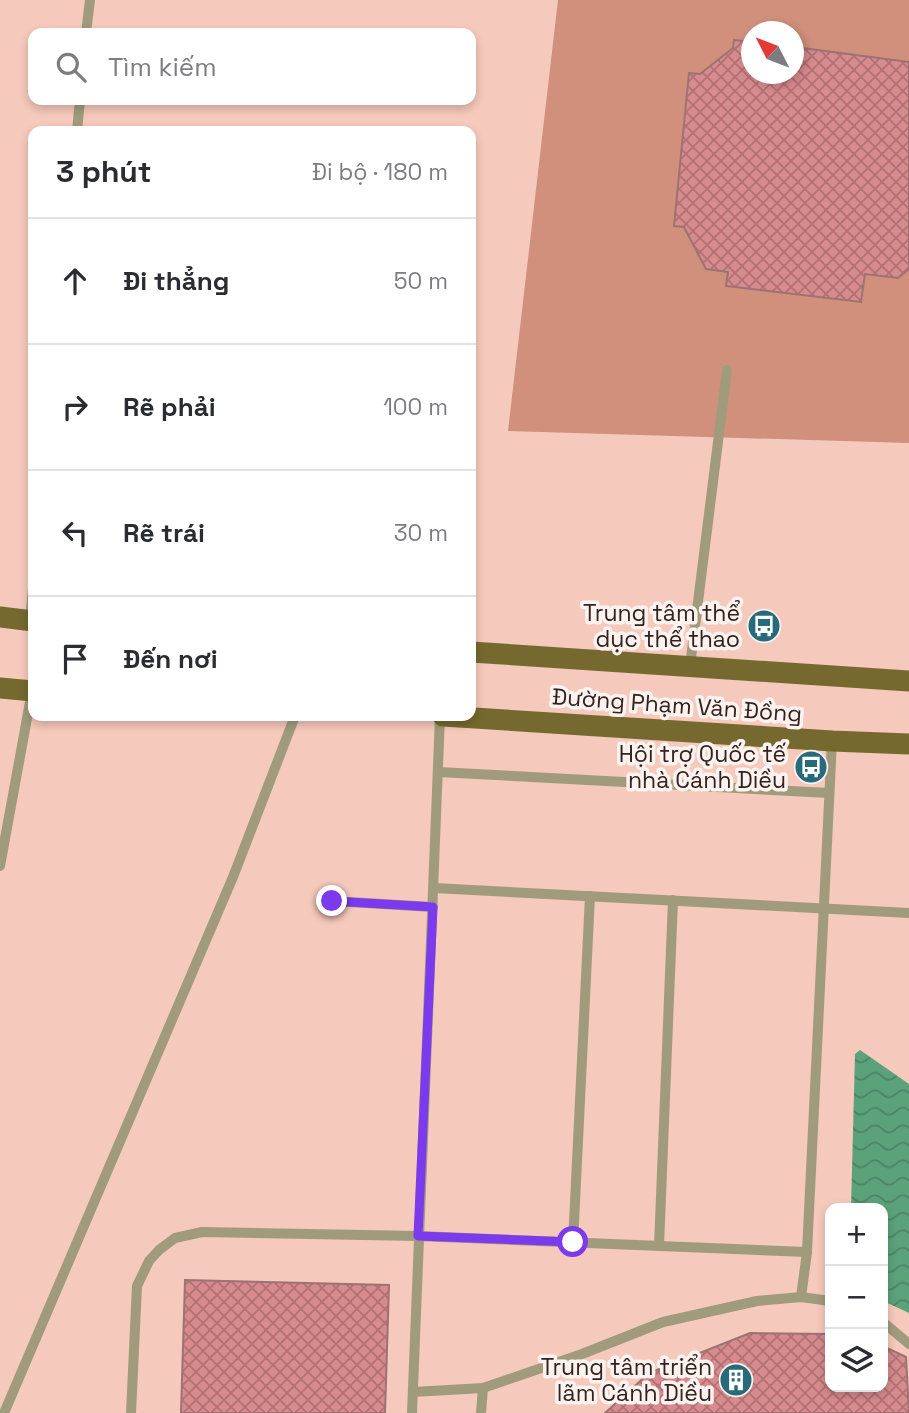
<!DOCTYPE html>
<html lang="vi">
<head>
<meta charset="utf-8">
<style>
  :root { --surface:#fff; --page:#f7f7f7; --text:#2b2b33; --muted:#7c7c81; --line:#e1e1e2 }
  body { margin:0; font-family:"Space Grotesk",sans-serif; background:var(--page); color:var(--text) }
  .controls { position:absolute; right:21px; bottom:21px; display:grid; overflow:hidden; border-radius:14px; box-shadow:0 4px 10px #0003 }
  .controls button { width:63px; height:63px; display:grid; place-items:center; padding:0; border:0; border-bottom:2px solid var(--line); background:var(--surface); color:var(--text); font:35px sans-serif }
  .compass { position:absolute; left:741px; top:21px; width:63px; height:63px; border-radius:50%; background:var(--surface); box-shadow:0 4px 10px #0003; rotate:312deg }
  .stop { position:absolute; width:21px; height:21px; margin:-16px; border:5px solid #7c3aed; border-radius:50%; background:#fff }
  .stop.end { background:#7c3aed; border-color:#fff; box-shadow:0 2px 7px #0008 }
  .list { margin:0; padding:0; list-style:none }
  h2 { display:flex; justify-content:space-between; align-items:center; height:91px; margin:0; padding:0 28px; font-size:30px }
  h2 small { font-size:23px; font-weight:400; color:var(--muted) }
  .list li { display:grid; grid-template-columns:46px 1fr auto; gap:21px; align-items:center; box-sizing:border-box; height:126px; padding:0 28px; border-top:2px solid var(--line) }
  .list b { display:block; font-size:26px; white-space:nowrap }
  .list em { font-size:23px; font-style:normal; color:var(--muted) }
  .icon { flex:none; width:38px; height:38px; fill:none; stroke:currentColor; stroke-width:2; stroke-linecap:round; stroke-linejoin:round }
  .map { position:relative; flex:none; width:909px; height:1413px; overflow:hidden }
  .search { position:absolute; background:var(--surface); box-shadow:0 4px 10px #0003; left:28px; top:28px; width:448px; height:77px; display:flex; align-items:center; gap:18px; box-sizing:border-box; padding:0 24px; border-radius:14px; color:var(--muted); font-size:26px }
  .panel { position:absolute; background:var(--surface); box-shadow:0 4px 10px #0003; left:28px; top:126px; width:448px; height:595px; border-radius:14px }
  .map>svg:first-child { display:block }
</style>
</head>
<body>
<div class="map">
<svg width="909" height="1413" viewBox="0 0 909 1413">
  <defs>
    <pattern id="water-waves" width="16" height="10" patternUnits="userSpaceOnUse" patternTransform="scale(1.75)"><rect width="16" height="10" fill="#5ba27a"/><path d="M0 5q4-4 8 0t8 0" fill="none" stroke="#4c8463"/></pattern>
    <pattern id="building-cross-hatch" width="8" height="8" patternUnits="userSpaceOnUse" patternTransform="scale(1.75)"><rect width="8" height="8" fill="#d88b8e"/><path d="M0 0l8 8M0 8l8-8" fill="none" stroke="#b07173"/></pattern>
  </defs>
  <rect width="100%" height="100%" fill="#f5c9bb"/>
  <path fill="#d0907c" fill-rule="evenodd" d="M558 0H909V443L508 431ZM752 32H794V74H752Z"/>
  <polygon fill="url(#water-waves)" points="860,1050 909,1084 909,1313 883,1301 883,1208 851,1208 855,1054"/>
  <g fill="url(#building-cross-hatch)" stroke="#9d7273" stroke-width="2">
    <polygon points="734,40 752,42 752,74 794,74 794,47 909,62 909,269 898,278 865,274 861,302 726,286 728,272 706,269 684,227 674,226 689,73 700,74 733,48"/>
    <polygon points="185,1280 389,1285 385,1413 181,1413"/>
    <polygon points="750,1333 830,1334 830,1387 883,1387 883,1346 906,1357 909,1413 605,1413 649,1373"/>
  </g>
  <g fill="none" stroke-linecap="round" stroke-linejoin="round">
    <g stroke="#a19b7d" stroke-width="10">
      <polyline points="86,33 90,0"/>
      <polyline points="77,131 80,100"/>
      <polyline points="30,620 33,588"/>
      <polyline points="690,666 727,370"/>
      <polyline points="438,772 829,793"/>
      <polyline points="0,866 32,691"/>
      <polyline points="434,888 909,913"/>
      <polyline points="332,901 433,907"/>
      <polyline points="573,1243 590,896"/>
      <polyline points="659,1246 673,900"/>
      <polyline points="801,1297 807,1252"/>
      <polyline points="883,1322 909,1344"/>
      <polyline points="413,1392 483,1388 582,1354 663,1322 757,1301 801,1297 830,1301"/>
      <polyline points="4,1413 233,877 295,716"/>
      <polyline points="131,1413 137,1286 149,1261 159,1250 175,1238 202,1232 418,1236 807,1252 832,741"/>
      <path d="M412 1413C420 1181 432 948 440 716"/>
      <polyline points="481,1413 483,1388"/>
    </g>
    <g stroke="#76692f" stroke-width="21">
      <polyline points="0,617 33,621"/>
      <polyline points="471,652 909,681"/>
      <polyline points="0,688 33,691"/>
      <polyline points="443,716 832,741 909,744"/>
    </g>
  </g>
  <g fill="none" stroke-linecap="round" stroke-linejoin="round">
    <polyline stroke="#7c3aed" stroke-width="9" points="332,901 433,907 418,1236 573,1242"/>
  </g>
  <defs>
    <symbol id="bus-disc" viewBox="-11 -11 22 22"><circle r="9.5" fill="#266a7b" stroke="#fcf3f0"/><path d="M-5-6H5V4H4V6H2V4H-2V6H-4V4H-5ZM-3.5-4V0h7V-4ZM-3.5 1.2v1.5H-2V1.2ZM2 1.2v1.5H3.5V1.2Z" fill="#fff"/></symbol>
    <symbol id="building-disc" viewBox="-11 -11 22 22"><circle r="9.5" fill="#266a7b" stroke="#fcf3f0"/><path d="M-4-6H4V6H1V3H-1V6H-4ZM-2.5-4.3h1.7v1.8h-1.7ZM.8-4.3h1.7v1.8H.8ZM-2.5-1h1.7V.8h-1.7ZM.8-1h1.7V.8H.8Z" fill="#fff"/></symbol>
  </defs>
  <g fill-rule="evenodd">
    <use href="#bus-disc" x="745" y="607" width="38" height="38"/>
    <use href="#bus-disc" x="792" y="748" width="38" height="38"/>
    <use href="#building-disc" x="717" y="1361" width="38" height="38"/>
  </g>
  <g text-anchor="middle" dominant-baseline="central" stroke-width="7" stroke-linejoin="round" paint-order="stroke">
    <g font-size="23" fill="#33221d" stroke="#fcf3f0" text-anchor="end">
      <text x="740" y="613">Trung tâm thể<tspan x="740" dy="26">dục thể thao</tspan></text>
      <text x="786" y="754">Hội trợ Quốc tế<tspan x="786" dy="26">nhà Cánh Diều</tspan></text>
      <text x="712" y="1367">Trung tâm triển<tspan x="712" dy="26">lãm Cánh Diều</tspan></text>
    </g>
    <g font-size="23" fill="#33221d" stroke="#fcf3f0">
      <text transform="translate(677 705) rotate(4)">Đường Phạm Văn Đồng</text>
    </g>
  </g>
</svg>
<div class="controls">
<button>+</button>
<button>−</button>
<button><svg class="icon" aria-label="layers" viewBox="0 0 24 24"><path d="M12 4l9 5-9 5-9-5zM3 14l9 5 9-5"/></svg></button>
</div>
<svg class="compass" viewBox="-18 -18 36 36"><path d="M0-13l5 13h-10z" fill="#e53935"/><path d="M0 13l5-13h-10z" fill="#7c7c81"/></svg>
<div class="stop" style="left:573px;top:1242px"></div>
<div class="stop end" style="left:332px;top:901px"></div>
<div class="search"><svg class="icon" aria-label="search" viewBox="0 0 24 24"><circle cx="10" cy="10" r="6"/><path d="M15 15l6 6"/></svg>Tìm kiếm</div>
<section class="panel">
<h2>3 phút<small>Đi bộ · 180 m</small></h2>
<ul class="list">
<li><svg class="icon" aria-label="ahead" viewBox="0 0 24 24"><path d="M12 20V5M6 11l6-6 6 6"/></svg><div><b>Đi thẳng</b></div><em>50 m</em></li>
<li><svg class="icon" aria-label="right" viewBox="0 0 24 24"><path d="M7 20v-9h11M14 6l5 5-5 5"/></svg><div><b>Rẽ phải</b></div><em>100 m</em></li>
<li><svg class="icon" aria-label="left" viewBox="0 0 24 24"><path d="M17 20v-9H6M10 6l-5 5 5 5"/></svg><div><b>Rẽ trái</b></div><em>30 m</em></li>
<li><svg class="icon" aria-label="arrive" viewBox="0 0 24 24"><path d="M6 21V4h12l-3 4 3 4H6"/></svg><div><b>Đến nơi</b></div></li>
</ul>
</section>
</div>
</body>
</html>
